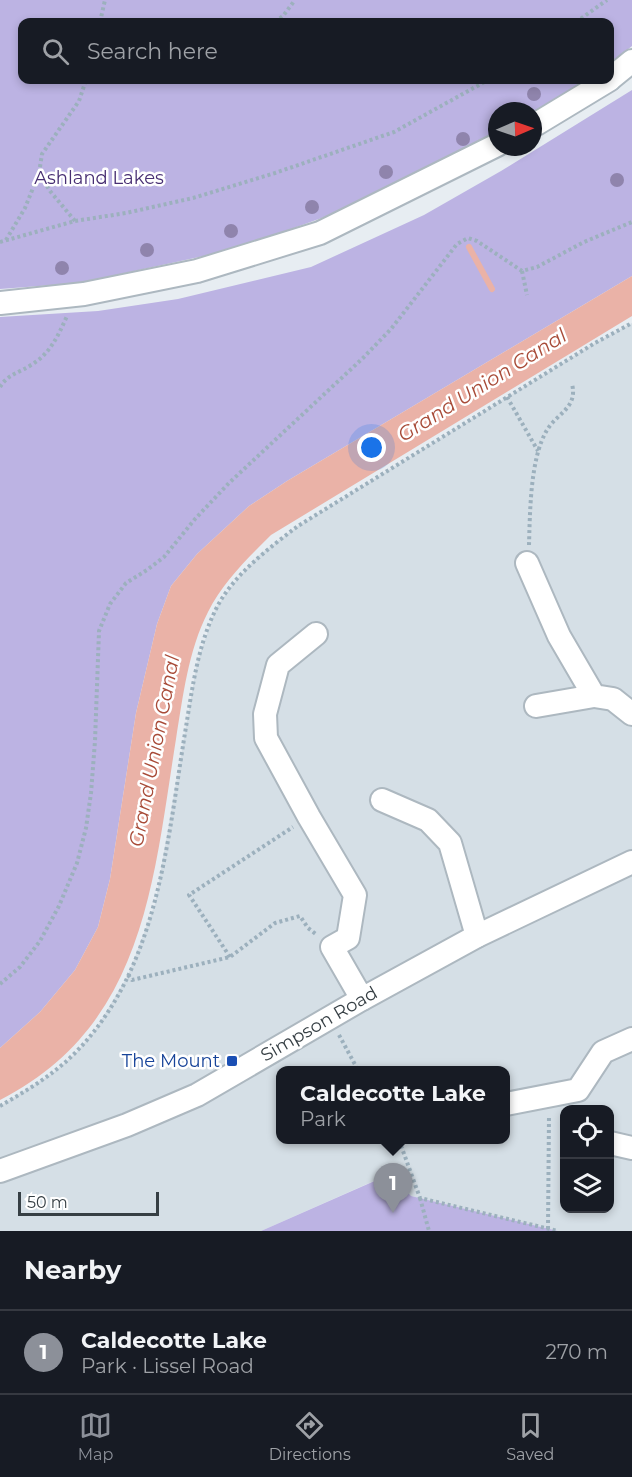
<!DOCTYPE html>
<html lang="en">
<head>
<meta charset="utf-8">
<style>
  :root { --surface:#171b24; --page:#242831; --text:#f1f3f6; --muted:#9ea1a6; --line:#363941; --accent:#8c9099 }
  body { margin:0; font-family:Montserrat,sans-serif; background:var(--page); color:var(--text) }
  .controls { position:absolute; right:18px; bottom:18px; display:grid; overflow:hidden; border-radius:12px; box-shadow:0 3px 9px #0003 }
  .controls button { width:54px; height:54px; display:grid; place-items:center; padding:0; border:0; border-bottom:2px solid var(--line); background:var(--surface); color:var(--text); font:30px sans-serif }
  .compass { position:absolute; left:488px; top:102px; width:54px; height:54px; border-radius:50%; background:var(--surface); box-shadow:0 3px 9px #0003; rotate:88deg }
  .scale { position:absolute; left:18px; bottom:15px; width:141px; box-sizing:border-box; padding-left:6px; border:3px solid #363f44; border-top:0; font-size:16px; line-height:21px; white-space:nowrap; color:#363f44; -webkit-text-stroke:4px #fff; paint-order:stroke }
  .you { position:absolute; left:372px; top:448px; width:21px; height:21px; margin:-15px; border:4px solid #fff; border-radius:50%; background:#1a73e8; box-shadow:0 0 0 9px #1a73e833 }
  .badge { display:grid; place-items:center; width:39px; height:39px; border-radius:50%; background:var(--accent); color:#fff; font-size:20px; font-weight:700 }
  .pin { position:absolute; translate:-50% -50px; filter:drop-shadow(0 2px 3px #0008) }
  .pin::after { content:''; position:absolute; top:32px; width:21px; height:18px; background:inherit; clip-path:polygon(0 0,100% 0,50% 100%) }
  .popup { position:absolute; left:276px; top:1066px; width:234px; height:78px; box-sizing:border-box; display:grid; place-content:center; border-radius:12px; background:var(--surface); filter:drop-shadow(0 2px 4px #0005); font-size:20px; white-space:nowrap; color:var(--muted) }
  .popup b { font-size:22px; color:var(--text) }
  .popup::after { content:''; position:absolute; left:50%; top:100%; margin-left:-12px; border:12px solid transparent; border-top-color:var(--surface) }
  .list { margin:0; padding:0; list-style:none }
  h2 { display:flex; justify-content:space-between; align-items:center; height:78px; margin:0; padding:0 24px; font-size:26px }
  h2 small { font-size:20px; font-weight:400; color:var(--muted) }
  .list li { display:grid; grid-template-columns:39px 1fr auto; gap:18px; align-items:center; box-sizing:border-box; height:84px; padding:0 24px; border-top:2px solid var(--line) }
  .list b { display:block; font-size:22px; white-space:nowrap }
  .list p { margin:0; font-size:20px; white-space:nowrap; color:var(--muted) }
  .list em { font-size:20px; font-style:normal; color:var(--muted) }
  .icon { flex:none; width:33px; height:33px; fill:none; stroke:currentColor; stroke-width:2; stroke-linecap:round; stroke-linejoin:round }
  .map { position:relative; flex:none; width:632px; height:1231px; overflow:hidden }
  .search { position:absolute; background:var(--surface); box-shadow:0 3px 9px #0003; left:18px; right:18px; top:18px; height:66px; display:flex; align-items:center; gap:15px; box-sizing:border-box; padding:0 21px; border-radius:12px; color:var(--muted); font-size:22px }
  .sheet { height:162px; background:var(--surface) }
  nav { display:flex; justify-content:space-around; align-items:center; box-sizing:border-box; height:84px; border-top:2px solid var(--line); background:var(--surface); font-size:16px; color:var(--muted) }
  nav a { display:grid; justify-items:center; gap:3px }
  nav .on { color:var(--accent) }
  .map>svg:first-child { display:block }
</style>
</head>
<body>
<div class="map">
<svg width="632" height="1231" viewBox="0 0 632 1231">
  <rect width="100%" height="100%" fill="#e7edf2"/>
  <path fill="#d5dfe6" fill-rule="evenodd" d="M632 323V1231H558L411 1196 400 1184 394 1172 261 1231H0V1106L53 1073 75 1054 96 1029 128 975 155 904 197 663 216 608 234 583 258 556 298 526 595 343ZM280 1070H506V1140H280ZM564 1110H610V1208H564Z"/>
  <g fill="#bcb3e3">
    <polygon points="0,0 632,0 632,46 610,64 610,22 22,22 22,80 588,80 533,115 533,111 497,111 497,136 371,200 236,249 79,283 0,289"/>
    <polygon points="632,90 632,276 287,481 249,506 197,554 171,586 157,624 136,713 110,879 98,927 75,970 40,1012 0,1048 0,317 98,311 178,299 311,267 424,215 501,171"/>
    <polygon points="395,1172 400,1184 411,1196 558,1231 261,1231"/>
  </g>
  <path fill="#eab2a7" d="M632 276V316L271 535C247 559 223 582 208 612 188 651 183 697 176 739 153 882 145 1026 0 1100V1048L40 1012 75 970 98 927 110 879 136 713 157 624 171 586 197 554 249 506 287 481Z"/>
  <g fill="none" stroke-linecap="round" stroke-linejoin="round">
    <polyline stroke="#eab2a7" stroke-width="6" points="469,247 492,289"/>
    <defs>
      <g id="minor">
        <polyline points="610,79 632,61"/>
        <polyline points="533,126 609,80"/>
        <polyline points="0,303 84,294 197,271 320,233 497,145"/>
        <polyline points="527,563 559,636 594,696 613,699 632,714"/>
        <polyline points="316,634 278,665 265,714 266,738 309,817 355,895 348,938 332,947 362,999"/>
        <polyline points="536,706 594,696"/>
        <polyline points="382,800 428,820 450,843 477,936"/>
        <polyline points="506,1104 578,1090 603,1052 632,1039"/>
        <polyline points="610,1143 632,1148"/>
        <polyline points="0,1171 127,1125 197,1095 362,999 477,936 632,862"/>
      </g>
    </defs>
    <use href="#minor" stroke="#adb8c0" stroke-width="26"/>
    <g stroke="#9cb0bd" stroke-width="4" stroke-dasharray="3 3" stroke-linecap="butt">
      <polyline points="100,22 105,0"/>
      <polyline points="275,22 283,16 295,0"/>
      <polyline points="576,22 607,0"/>
      <polyline points="39,173 42,154 79,101 86,80"/>
      <polyline points="6,240 25,208 39,173 50,191 75,221"/>
      <polyline points="0,242 75,221 126,213 193,198 275,173 394,132 488,80"/>
      <polyline points="522,271 527,295"/>
      <path d="M0 387C8 374 19 373 31 365 50 354 58 336 67 316"/>
      <polyline points="507,397 538,451"/>
      <path d="M529 545C530 513 530 458 547 430 557 413 578 408 572 384"/>
      <polyline points="230,957 189,895 293,827"/>
      <polyline points="128,975 132,980 230,957 275,923 300,916 308,928 317,935"/>
      <polyline points="0,984 20,967 40,941 59,906 77,863 86,828 91,793 95,741 99,631 110,604 126,583 147,570 164,557 195,519 229,483 363,358 391,329 457,244 468,238 477,241 522,271 537,267 584,242 632,222"/>
      <polyline points="339,1035 358,1070"/>
      <path d="M0 1106C26 1091 53 1075 74 1054 158 970 167 843 185 733 192 691 197 647 216 609 232 576 269 548 298 526L595 343 632 323"/>
      <polyline points="399,1140 420,1198 558,1231"/>
      <polyline points="420,1198 429,1231"/>
      <polyline points="548,1229 549,1115"/>
    </g>
    <use href="#minor" stroke="#fff" stroke-width="22"/>
  </g>
  <g fill="#8f84ac">
    <circle cx="534" cy="94" r="7"/>
    <circle cx="463" cy="139" r="7"/>
    <circle cx="386" cy="172" r="7"/>
    <circle cx="617" cy="180" r="7"/>
    <circle cx="312" cy="207" r="7"/>
    <circle cx="231" cy="231" r="7"/>
    <circle cx="147" cy="250" r="7"/>
    <circle cx="62" cy="268" r="7"/>
  </g>
  <rect fill="#1a4fb4" stroke="#fff" stroke-width="2" x="226" y="1055" width="12" height="12" rx="3"/>
  <g text-anchor="middle" dominant-baseline="central" stroke-width="5" stroke-linejoin="round" paint-order="stroke">
    <g font-size="18" fill="#472e72" stroke="#fff">
      <text x="99" y="178">Ashland Lakes</text>
    </g>
    <g font-size="18" fill="#363f44" stroke="#fff">
      <text transform="translate(319 1024) rotate(-30)">Simpson Road</text>
    </g>
    <g font-size="18" fill="#164399" stroke="#fff" text-anchor="end">
      <text x="220" y="1061">The Mount</text>
    </g>
    <g font-size="20" font-style="italic" fill="#a84b38" stroke="#fff">
      <text transform="translate(482 385) rotate(-32)">Grand Union Canal</text>
      <text transform="translate(154 751) rotate(-79)">Grand Union Canal</text>
    </g>
  </g>
</svg>
<div class="controls">
<button><svg class="icon" aria-label="locate" viewBox="0 0 24 24"><circle cx="12" cy="12" r="6"/><path d="M12 2v4M12 18v4M2 12h4M18 12h4"/></svg></button>
<button><svg class="icon" aria-label="layers" viewBox="0 0 24 24"><path d="M12 4l9 5-9 5-9-5zM3 14l9 5 9-5"/></svg></button>
</div>
<svg class="compass" viewBox="-18 -18 36 36"><path d="M0-13l5 13h-10z" fill="#e53935"/><path d="M0 13l5-13h-10z" fill="#9ea1a6"/></svg>
<div class="scale">50 m</div>
<div class="you"></div>
<div class="pin badge" style="left:393px;top:1213px">1</div>
<div class="popup"><b>Caldecotte Lake</b>Park</div>
<div class="search"><svg class="icon" aria-label="search" viewBox="0 0 24 24"><circle cx="10" cy="10" r="6"/><path d="M15 15l6 6"/></svg>Search here</div>
</div>
<section class="sheet">
<h2>Nearby<small></small></h2>
<ul class="list">
<li><span class="badge">1</span><div><b>Caldecotte Lake</b><p>Park · Lissel Road</p></div><em>270 m</em></li>
</ul>
</section>
<nav>
<a class="on"><svg class="icon" aria-label="map" viewBox="0 0 24 24"><path d="M3 6l6-2 6 2 6-2v14l-6 2-6-2-6 2zM9 4v14M15 6v14"/></svg>Map</a>
<a><svg class="icon" aria-label="directions" viewBox="0 0 24 24"><path d="M12 3l9 9-9 9-9-9zM9 14v-3h6M13 9l2 2-2 2"/></svg>Directions</a>
<a><svg class="icon" aria-label="saved" viewBox="0 0 24 24"><path d="M7 4h10v16l-5-4-5 4z"/></svg>Saved</a>
</nav>
</body>
</html>
